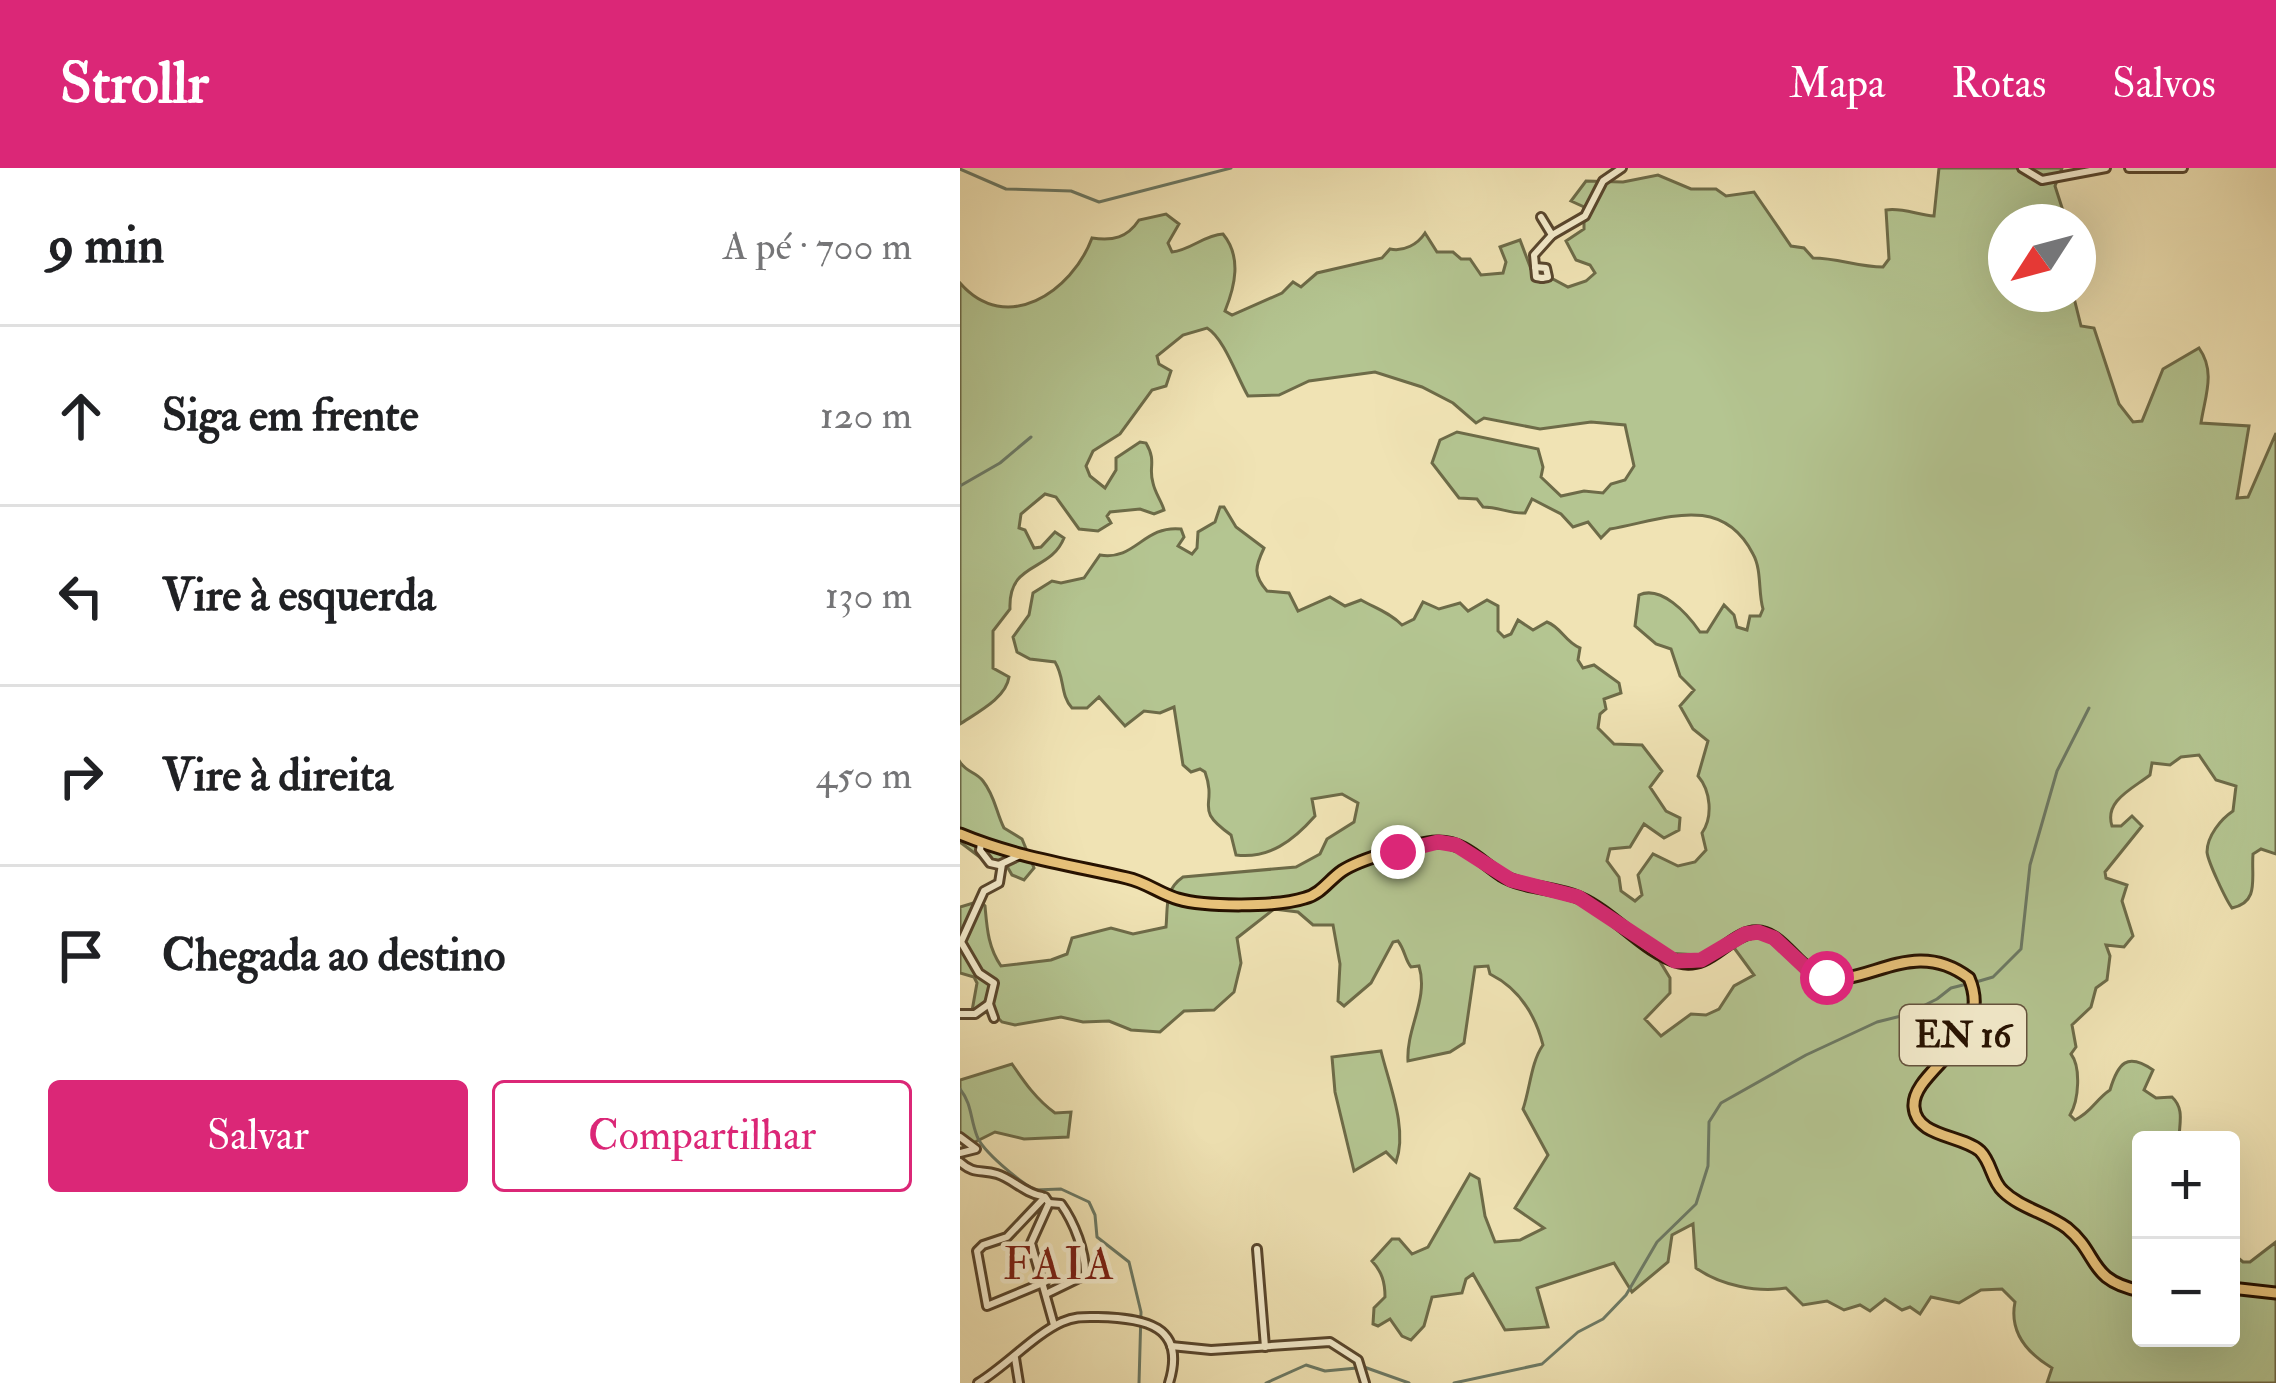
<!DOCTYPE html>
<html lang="pt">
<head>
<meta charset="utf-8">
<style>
  :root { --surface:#fff; --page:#f6f6f6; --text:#202124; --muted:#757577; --line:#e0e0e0; --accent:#db2777 }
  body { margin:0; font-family:"IM FELL Double Pica",serif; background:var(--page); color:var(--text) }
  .controls { position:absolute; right:36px; bottom:36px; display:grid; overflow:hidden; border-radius:12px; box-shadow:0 12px 48px #0002 }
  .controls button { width:108px; height:108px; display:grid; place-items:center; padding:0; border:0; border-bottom:3px solid var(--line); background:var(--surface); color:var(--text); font:60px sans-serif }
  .compass { position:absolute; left:1028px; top:36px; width:108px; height:108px; border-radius:50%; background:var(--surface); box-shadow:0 12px 48px #0002; rotate:234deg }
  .stop { position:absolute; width:36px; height:36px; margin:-27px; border:9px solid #db2777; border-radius:50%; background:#fff }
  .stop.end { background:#db2777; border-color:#fff; box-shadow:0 3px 12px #0008 }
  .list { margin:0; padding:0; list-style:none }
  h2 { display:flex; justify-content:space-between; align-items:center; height:156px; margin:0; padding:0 48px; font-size:51px }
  h2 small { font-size:39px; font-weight:400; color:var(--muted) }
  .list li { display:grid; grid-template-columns:78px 1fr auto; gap:36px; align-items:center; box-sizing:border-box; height:180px; padding:0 48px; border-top:3px solid var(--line) }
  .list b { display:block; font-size:45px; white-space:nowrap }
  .list em { font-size:39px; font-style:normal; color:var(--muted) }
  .actions { display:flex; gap:24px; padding:36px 48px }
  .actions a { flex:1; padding:27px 0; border:3px solid var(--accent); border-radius:12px; text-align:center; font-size:42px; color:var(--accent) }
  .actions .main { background:var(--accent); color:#fff }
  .icon { flex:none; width:66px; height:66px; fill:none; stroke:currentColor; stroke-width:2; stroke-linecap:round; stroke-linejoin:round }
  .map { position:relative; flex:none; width:1316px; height:1215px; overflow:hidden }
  header { display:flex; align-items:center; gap:72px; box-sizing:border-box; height:168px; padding:0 60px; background:var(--accent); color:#fff }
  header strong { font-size:57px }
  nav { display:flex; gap:66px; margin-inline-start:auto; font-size:42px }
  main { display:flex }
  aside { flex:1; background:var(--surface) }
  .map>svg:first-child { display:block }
</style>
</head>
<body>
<header>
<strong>Strollr</strong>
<nav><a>Mapa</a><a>Rotas</a><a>Salvos</a></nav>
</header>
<main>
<aside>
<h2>9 min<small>A pé · 700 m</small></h2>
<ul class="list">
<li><svg class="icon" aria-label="ahead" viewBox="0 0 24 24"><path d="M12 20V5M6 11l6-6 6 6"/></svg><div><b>Siga em frente</b></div><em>120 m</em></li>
<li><svg class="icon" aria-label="left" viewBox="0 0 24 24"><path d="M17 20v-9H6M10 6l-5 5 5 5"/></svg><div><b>Vire à esquerda</b></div><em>130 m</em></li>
<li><svg class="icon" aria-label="right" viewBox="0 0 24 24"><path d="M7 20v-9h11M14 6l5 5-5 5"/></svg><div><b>Vire à direita</b></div><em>450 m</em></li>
<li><svg class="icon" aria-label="arrive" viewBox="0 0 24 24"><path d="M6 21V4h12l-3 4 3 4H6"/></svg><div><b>Chegada ao destino</b></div></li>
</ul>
<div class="actions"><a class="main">Salvar</a><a>Compartilhar</a></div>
</aside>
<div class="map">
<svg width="1316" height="1215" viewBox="0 0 1316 1215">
  <rect width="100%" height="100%" fill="#f0e3b4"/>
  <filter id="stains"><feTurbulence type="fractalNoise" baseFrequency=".00167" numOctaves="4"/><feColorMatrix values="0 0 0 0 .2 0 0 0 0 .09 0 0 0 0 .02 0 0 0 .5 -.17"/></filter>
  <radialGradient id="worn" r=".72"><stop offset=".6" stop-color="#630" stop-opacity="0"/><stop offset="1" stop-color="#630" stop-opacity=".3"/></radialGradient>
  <g fill="#b4c591" stroke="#6d6b48" stroke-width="3" fill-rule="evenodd">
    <path d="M979 0H1102L1095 18 1106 52 1046 54V126H1113L1121 158 1134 160 1159 236 1173 254 1182 253 1203 201 1239 180C1256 204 1245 228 1241 255L1289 258 1277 330 1288 329 1316 265V686L1301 681 1293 686C1291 710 1300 734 1272 740 1266 732 1248 694 1247 684 1247 668 1261 651 1273 643L1276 618 1256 612 1239 587 1221 589 1210 597 1192 595 1190 607C1172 621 1144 633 1152 658H1161L1172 648 1182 658 1145 704 1146 710 1167 717 1162 733 1173 768 1164 779 1146 777 1150 788 1147 812 1136 820 1131 839 1112 857 1116 879 1111 886C1121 899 1119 932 1110 947L1115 952C1132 944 1136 931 1150 922 1158 895 1167 884 1193 902L1184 922 1196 930 1212 929C1225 941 1219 956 1219 972H1181V1170H1271V1084L1283 1094H1290L1316 1074V1215H1087L1092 1200C1067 1185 1049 1164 1055 1134L1042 1121 1021 1122 999 1135 971 1129 960 1146 950 1139 942 1142 925 1131 910 1143 900 1137 884 1142 867 1133 843 1137 826 1120C797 1125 760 1117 736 1100L733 1056 712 1067 708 1094 672 1124 654 1095 577 1120 588 1159 545 1162 513 1106 506 1111 502 1125 472 1129 464 1158 451 1172 442 1168 430 1151 418 1158 413 1156 414 1140 425 1129C425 1114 422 1104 412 1093L432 1071H439L452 1086 468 1079 510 1006 519 1011 525 1048 535 1074 560 1072 584 1060 555 1040 588 987 563 941C570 921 571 894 583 877 575 846 558 820 530 806L528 798 515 799 504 875 490 884 448 893C446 860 469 831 459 798L451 799C445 792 445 782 438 773L433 774 411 815 384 838 378 833 380 796 373 757H353L338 744 314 741 277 770 281 795 274 824 254 842 224 843 200 864 171 862 149 853 123 854 101 849 55 857 42 854 33 845 12 843 17 815 14 809 0 805V739L20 733 25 738C27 760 28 779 41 798L91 792 107 786 112 770 151 760 173 766 206 759C208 739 204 722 223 709L336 699 360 686 367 671 394 654 398 635 382 626 352 631 355 648C333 673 309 691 276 687L271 667C232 639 258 640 245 604L240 601 231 604 223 597 214 539 200 545 184 543 165 558 139 529 127 540H112C100 527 105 510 95 494L70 491 57 484 53 469 69 447 73 425 92 413 101 415 124 410 140 387C176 393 183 357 221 361L224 369 218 378 232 386 237 380 238 364 255 354 260 339H264L276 359 304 380C295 399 293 407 307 423L329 425 338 443 370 429 385 438 401 432C415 440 429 444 442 457L454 451 463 434 479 441 500 435 508 443 527 432 538 438V463L544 469 551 466 558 452 573 462 587 454C601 459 605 474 620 480L618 492 623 500 634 497 659 515 661 525 644 531 646 541 640 546 638 560 654 576 682 577 702 603 690 619 706 643 720 650 719 662 704 670 684 656 670 679 650 681 647 693 659 709 661 723 675 733 682 727 678 707 693 686 718 698 735 694 746 682 742 665C753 649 751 623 738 608L748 573 733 561 720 538 734 522 720 508 711 481 696 476 675 458 679 427C701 417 727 445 740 464H747L764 437 774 447 777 459 787 462 790 448H800L803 441C798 424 802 402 793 386 761 324 703 352 650 361L641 370 628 354 613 359 601 346 572 331 565 345C550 346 539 339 523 339L517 331 499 330 472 295 480 272 497 264 578 281 583 299 581 309 601 328 624 323 643 325 651 316 665 312 674 298 665 257 631 254 580 261 524 250 516 255 493 235 462 219 415 204 349 213 319 227 288 228C277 209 264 170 247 160L223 167 197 188 199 196 211 203 206 218 192 222 160 266 133 283 126 298 130 308 145 320 156 302V290L180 274 186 275C197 294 188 299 193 315 195 325 202 334 204 342L194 346 180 341 150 344 147 348 151 355 138 363 119 361 96 329 85 326 61 346 59 360 65 362 74 380 81 379 95 364 104 370C90 405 48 393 50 441L33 463V500L49 509C46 530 18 544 0 556V115C46 168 112 124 132 70 153 73 167 70 179 52L206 46 219 56 208 75 212 84C231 82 244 67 263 66 282 89 275 118 265 143L272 147 322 125 333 114 341 119 357 105 422 90 430 81C444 84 458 76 465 65L477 84H493L501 91H510L521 107 543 105 546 94 540 79 560 72 574 109 591 110 608 119 626 113 635 105 630 97 616 92 606 73 624 61V39L611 33 626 13 663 14 698 7 731 21H756L766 28 794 24 831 78 844 80 853 90C878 90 898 99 923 99L929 91 926 42C941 39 958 47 974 48ZM762 776 772 777 794 807 774 818 759 841 746 847 731 846 701 868 685 851 710 825V810L699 792 707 785 739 787Z"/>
    <path d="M0 594C7 605 15 603 23 613 35 628 36 644 44 660L62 671 74 700 64 712 52 707 44 693 21 690 0 674Z"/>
    <path d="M421 883C429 916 448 961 436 994L426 984 394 1003 375 924 372 889Z"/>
    <path d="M52 896C65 915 76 931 95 945L111 944 108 969 64 971 35 964 13 975 0 967V912Z"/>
  </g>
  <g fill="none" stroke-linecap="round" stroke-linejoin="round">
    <g stroke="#6c7964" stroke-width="3">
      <polyline points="0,1 46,21 111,23 139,34 271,0"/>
      <polyline points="0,318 40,295 71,269"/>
      <polyline points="1016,814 1033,809 1061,781 1070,697 1097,603 1129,540"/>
      <path d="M0 921C12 936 10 950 17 968 22 983 60 1014 75 1022L101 1021 129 1034 135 1047 137 1069 169 1094 181 1144 179 1215"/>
      <polyline points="404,1199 449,1215"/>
      <polyline points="306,1215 346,1197 365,1203 397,1200"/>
      <polyline points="494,1215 582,1196 618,1164 643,1151 666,1127 697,1074 736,1036 748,998 749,954 761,935 846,887 917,854 945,847 977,831 991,820 1007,816"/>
    </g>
    <defs>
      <g id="minor">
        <polyline points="1062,0 1082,12 1146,0"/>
        <polyline points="1169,0 1223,0"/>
        <polyline points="581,49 592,67"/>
        <polyline points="575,99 586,100 588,109 582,110"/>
        <polyline points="582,110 576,109 574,87 592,67 625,48 643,13 662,0"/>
        <polyline points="21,675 20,682 30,695 39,697 58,688"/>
        <polyline points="0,846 15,846 29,836"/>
        <polyline points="34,850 29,836 34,815 19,805 1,774 24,723 39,715 42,696"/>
        <polyline points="0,969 16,981 0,985"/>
        <path d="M0 994C14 1007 21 1001 37 1006 53 1011 64 1025 82 1028"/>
        <polyline points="297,1081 305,1179"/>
        <polyline points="85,1114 27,1138 17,1083 23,1077 47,1069 85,1029 89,1035 71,1075 94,1157"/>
        <path d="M86 1126 125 1107C126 1084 114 1054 101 1036L89 1035"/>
        <polyline points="211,1178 251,1182 370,1174 398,1192 405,1215"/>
        <polyline points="55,1190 59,1215"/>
        <path d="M18 1215C46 1198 75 1166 102 1154 116 1148 124 1149 138 1149 184 1150 227 1157 209 1215"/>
      </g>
      <g id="major">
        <path d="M0 666C55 689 110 697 167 710 186 714 200 726 218 731 245 739 318 739 345 730 361 726 369 712 382 703 400 691 455 675 477 674 504 673 521 694 541 707 564 721 595 719 620 730 653 744 686 786 719 794 750 802 767 768 793 764 820 760 837 800 860 808 904 823 951 766 1009 810 1036 872 951 902 954 939 956 969 1002 967 1020 983 1032 995 1031 1012 1043 1023 1060 1040 1087 1045 1107 1060 1140 1087 1127 1112 1181 1123"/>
        <polyline points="1271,1120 1316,1125"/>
      </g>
    </defs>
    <use href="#minor" stroke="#58462d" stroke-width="12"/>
    <use href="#major" stroke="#261100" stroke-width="15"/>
    <use href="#minor" stroke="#f5edce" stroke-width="6"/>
    <use href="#major" stroke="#e8c27a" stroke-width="9"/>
  </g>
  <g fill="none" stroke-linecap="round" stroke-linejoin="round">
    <polyline stroke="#db2777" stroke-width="15" points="438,684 478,674 496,677 551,712 618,729 715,793 741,792 785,766 798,764 814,770 846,800 867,810"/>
  </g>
  <g text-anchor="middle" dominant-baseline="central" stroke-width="9" stroke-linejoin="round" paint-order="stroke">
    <rect fill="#f5edce" stroke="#64533e" stroke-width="3" x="940" y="837" width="126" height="60" rx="9"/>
    <g font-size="36" font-weight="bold" fill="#261100">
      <text x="1003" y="867">EN 16</text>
    </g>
    <g font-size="45" letter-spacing="3" fill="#7a1f14" stroke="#f5edce">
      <text x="100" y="1097">FAIA</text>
    </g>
  </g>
  <rect width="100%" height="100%" filter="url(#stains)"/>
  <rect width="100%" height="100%" fill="url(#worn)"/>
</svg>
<div class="controls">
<button>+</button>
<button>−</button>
</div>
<svg class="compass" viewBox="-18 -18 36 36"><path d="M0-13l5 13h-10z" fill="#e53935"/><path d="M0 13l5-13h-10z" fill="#757577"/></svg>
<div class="stop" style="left:867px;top:810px"></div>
<div class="stop end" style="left:438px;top:684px"></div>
</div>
</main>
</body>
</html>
